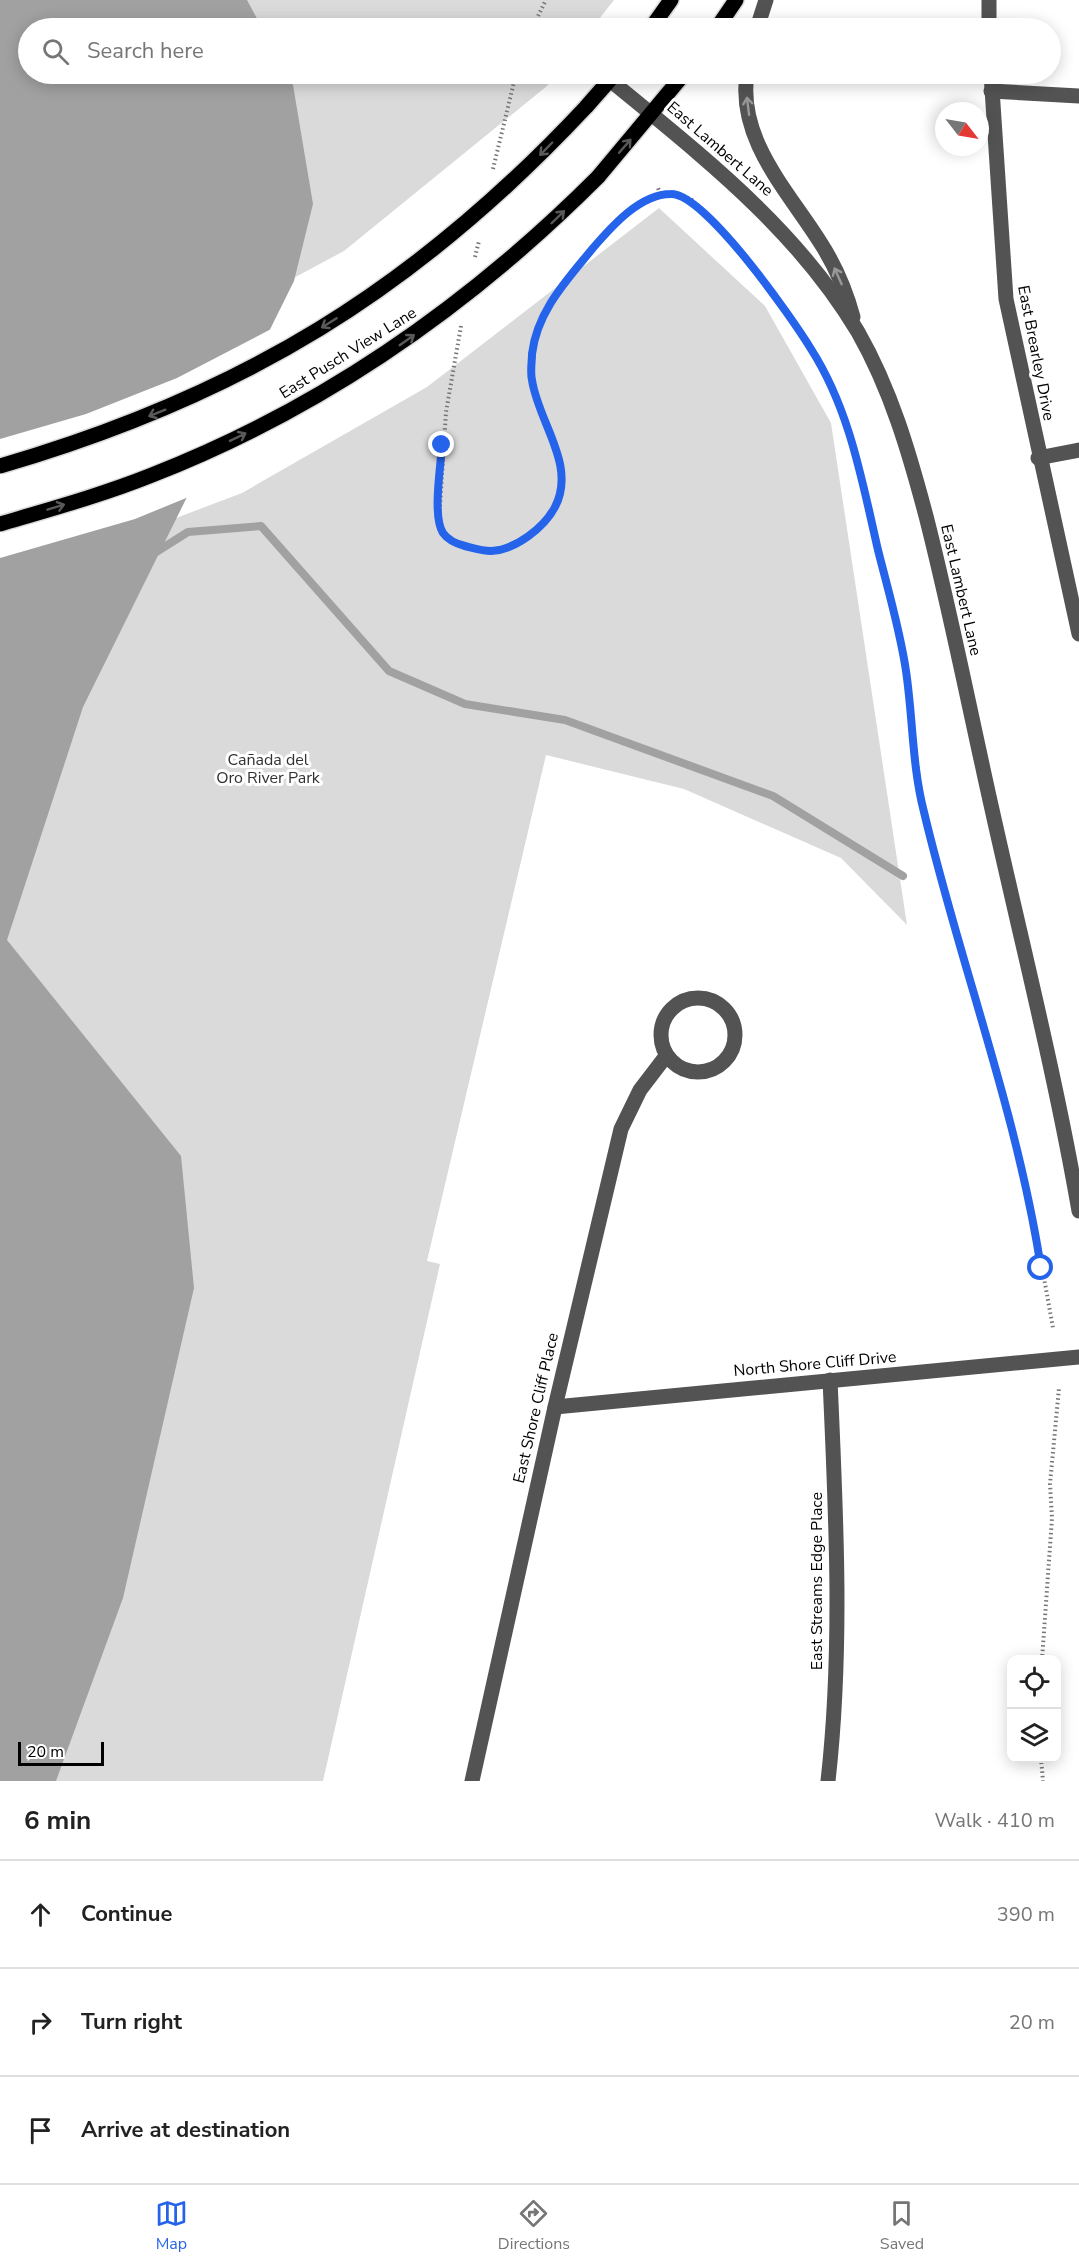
<!DOCTYPE html>
<html lang="en">
<head>
<meta charset="utf-8">
<style>
  :root { --surface:#fff; --page:#f2f2f2; --text:#222; --muted:#767676; --line:#e0e0e0; --accent:#2563eb }
  body { margin:0; font-family:"Nunito Sans",sans-serif; background:var(--page); color:var(--text) }
  .controls { position:absolute; right:18px; bottom:18px; display:grid; overflow:hidden; border-radius:12px; box-shadow:0 3px 15px #0003 }
  .controls button { width:54px; height:54px; display:grid; place-items:center; padding:0; border:0; border-bottom:2px solid var(--line); background:var(--surface); color:var(--text); font:30px sans-serif }
  .compass { position:absolute; left:935px; top:102px; width:54px; height:54px; border-radius:50%; background:var(--surface); box-shadow:0 3px 15px #0003; rotate:121deg }
  .scale { position:absolute; left:18px; bottom:15px; width:86px; box-sizing:border-box; padding-left:6px; border:3px solid #000; border-top:0; font-size:16px; line-height:21px; white-space:nowrap; color:#000; -webkit-text-stroke:4px #fff; paint-order:stroke }
  .stop { position:absolute; width:18px; height:18px; margin:-14px; border:4px solid #2563eb; border-radius:50%; background:#fff }
  .stop.end { background:#2563eb; border-color:#fff; box-shadow:0 2px 6px #0008 }
  .list { margin:0; padding:0; list-style:none }
  h2 { display:flex; justify-content:space-between; align-items:center; height:78px; margin:0; padding:0 24px; font-size:26px }
  h2 small { font-size:20px; font-weight:400; color:var(--muted) }
  .list li { display:grid; grid-template-columns:39px 1fr auto; gap:18px; align-items:center; box-sizing:border-box; height:108px; padding:0 24px; border-top:2px solid var(--line) }
  .list b { display:block; font-size:22px; white-space:nowrap }
  .list em { font-size:20px; font-style:normal; color:var(--muted) }
  .icon { flex:none; width:33px; height:33px; fill:none; stroke:currentColor; stroke-width:2; stroke-linecap:round; stroke-linejoin:round }
  .map { position:relative; flex:none; width:1079px; height:1781px; overflow:hidden }
  .search { position:absolute; background:var(--surface); box-shadow:0 3px 15px #0003; left:18px; right:18px; top:18px; height:66px; display:flex; align-items:center; gap:15px; box-sizing:border-box; padding:0 21px; border-radius:33px; color:var(--muted); font-size:22px }
  .sheet { height:402px; background:var(--surface) }
  nav { display:flex; justify-content:space-around; align-items:center; box-sizing:border-box; height:84px; border-top:2px solid var(--line); background:var(--surface); font-size:16px; color:var(--muted) }
  nav a { display:grid; justify-items:center; gap:3px }
  nav .on { color:var(--accent) }
  .map>svg:first-child { display:block }
</style>
</head>
<body>
<div class="map">
<svg width="1079" height="1781" viewBox="0 0 1079 1781">
  <rect width="100%" height="100%" fill="#fff"/>
  <g fill="#dadada">
    <polygon points="0,0 614,0 592,28 28,28 28,74 556,74 547,86 344,251 176,341 0,407"/>
    <polygon points="659,208 765,306 831,423 907,925 841,858 684,789 546,755 427,1261 440,1264 323,1781 0,1781 0,573 126,537 242,493 427,387"/>
  </g>
  <polygon fill="#a1a1a1" points="0,0 247,0 262,28 28,28 28,74 287,74 293,85 313,204 294,281 83,707 7,940 181,1156 194,1288 123,1598 56,1781 0,1781"/>
  <polygon fill="#fff" points="275,327 191,496 135,519 0,558 0,439 86,414 177,378"/>
  <g fill="none" stroke-linecap="round" stroke-linejoin="round">
    <polyline stroke="#a1a1a1" stroke-width="8" points="153,554 188,532 261,526 389,671 465,704 565,720 773,796 903,876"/>
    <defs>
      <g id="major">
        <polyline points="651,28 671,0"/>
        <polyline points="717,28 736,0"/>
        <polyline points="586,107 615,74"/>
        <polyline points="598,177 684,74"/>
      </g>
    </defs>
    <use href="#major" stroke="#dbdbdb" stroke-width="18"/>
    <g stroke="#757575" stroke-width="4" stroke-dasharray="1.5 3" stroke-linecap="butt">
      <polyline points="532,28 546,0"/>
      <polyline points="493,169 516,74"/>
      <polyline points="661,196 683,195 692,200 729,239 762,280 820,363 852,438 906,666 922,806 1011,1128 1033,1217 1053,1328"/>
      <polyline points="475,257 479,241"/>
      <path d="M461 326 446 412 439 522C461 579 555 541 562 489 567 452 538 415 531 380 523 329 561 287 591 251 604 236 618 218 636 206 643 202 653 199 661 196L658 188"/>
      <polyline points="1042,1660 1052,1518 1050,1484 1059,1388"/>
      <polyline points="1041,1758 1043,1781"/>
    </g>
    <g stroke="#535353" stroke-width="15">
      <polyline points="989,0 989,28"/>
      <polyline points="757,28 766,0"/>
      <path d="M747 74C737 139 788 191 820 242 835 265 846 291 853 317"/>
      <polyline points="991,74 1006,299 1079,634"/>
      <path d="M610 80C702 156 796 228 858 332 891 390 909 452 926 516 947 598 964 682 982 764 1014 913 1053 1061 1079 1211"/>
      <polyline points="991,91 1079,96"/>
      <polyline points="1038,458 1079,450"/>
      <circle cx="698" cy="1035" r="37"/>
      <polyline points="555,1407 1079,1357"/>
      <polyline points="472,1781 555,1407 621,1129 640,1090 666,1056"/>
      <path d="M828 1781C843 1648 836 1514 830 1380"/>
    </g>
    <use href="#major" stroke="#000" stroke-width="15"/>
    <defs>
      <g id="major-bridge">
        <path d="M0 466C241 396 415 290 586 107"/>
        <path d="M0 524C51 509 102 495 152 475 321 409 470 305 598 177"/>
      </g>
    </defs>
    <use href="#major-bridge" stroke="#dbdbdb" stroke-width="18" stroke-linecap="butt"/>
    <use href="#major-bridge" stroke="#000" stroke-width="15"/>
  </g>
  <defs><path id="oneway-shaft" d="M-6 0H5M1.5-3L5.5 0L1.5 3" fill="none" stroke-width="1.6" stroke-linecap="round" stroke-linejoin="round" transform="scale(1.5)"/></defs>
  <g stroke="#989898">
    <use href="#oneway-shaft" transform="translate(748 106) rotate(-97)"/>
    <use href="#oneway-shaft" transform="translate(838 276) rotate(-114)"/>
  </g>
  <g stroke="#595959">
    <use href="#oneway-shaft" transform="translate(625 146) rotate(-49)"/>
    <use href="#oneway-shaft" transform="translate(546 149) rotate(134)"/>
    <use href="#oneway-shaft" transform="translate(558 217) rotate(-44)"/>
    <use href="#oneway-shaft" transform="translate(329 323) rotate(148)"/>
    <use href="#oneway-shaft" transform="translate(407 340) rotate(-35)"/>
    <use href="#oneway-shaft" transform="translate(157 413) rotate(158)"/>
    <use href="#oneway-shaft" transform="translate(238 437) rotate(-26)"/>
    <use href="#oneway-shaft" transform="translate(56 507) rotate(-17)"/>
  </g>
  <g fill="none" stroke-linecap="round" stroke-linejoin="round">
    <path stroke="#2563eb" stroke-width="8" d="M442 445C441 465 432 516 443 533 448 540 457 544 465 546 473 548 483 551 491 551 515 550 544 528 555 507 577 465 538 422 532 380 530 372 532 362 532 354 537 311 567 280 593 248 612 226 640 194 671 194 705 193 792 318 811 349 850 410 862 481 878 550 888 590 900 630 906 671 913 718 912 766 924 812 960 964 1017 1112 1041 1268"/>
  </g>
  <g text-anchor="middle" dominant-baseline="central" stroke-width="6" stroke-linejoin="round" paint-order="stroke">
    <g font-size="16" fill="#000" stroke="#fff">
      <text transform="translate(720 149) rotate(41)">East Lambert Lane</text>
      <text transform="translate(348 353) rotate(-32)">East Pusch View Lane</text>
      <text transform="translate(1036 353) rotate(79)">East Brearley Drive</text>
      <text transform="translate(961 590) rotate(77)">East Lambert Lane</text>
      <text transform="translate(815 1364) rotate(-5)">North Shore Cliff Drive</text>
      <text transform="translate(536 1408) rotate(-77)">East Shore Cliff Place</text>
      <text transform="translate(817 1581) rotate(-90)">East Streams Edge Place</text>
    </g>
    <g font-size="16" fill="#313131" stroke="#fff">
      <text x="268" y="760">Cañada del<tspan x="268" dy="18">Oro River Park</tspan></text>
    </g>
  </g>
</svg>
<div class="controls">
<button><svg class="icon" aria-label="locate" viewBox="0 0 24 24"><circle cx="12" cy="12" r="6"/><path d="M12 2v4M12 18v4M2 12h4M18 12h4"/></svg></button>
<button><svg class="icon" aria-label="layers" viewBox="0 0 24 24"><path d="M12 4l9 5-9 5-9-5zM3 14l9 5 9-5"/></svg></button>
</div>
<svg class="compass" viewBox="-18 -18 36 36"><path d="M0-13l5 13h-10z" fill="#e53935"/><path d="M0 13l5-13h-10z" fill="#767676"/></svg>
<div class="scale">20 m</div>
<div class="stop" style="left:1041px;top:1268px"></div>
<div class="stop end" style="left:442px;top:445px"></div>
<div class="search"><svg class="icon" aria-label="search" viewBox="0 0 24 24"><circle cx="10" cy="10" r="6"/><path d="M15 15l6 6"/></svg>Search here</div>
</div>
<section class="sheet">
<h2>6 min<small>Walk · 410 m</small></h2>
<ul class="list">
<li><svg class="icon" aria-label="ahead" viewBox="0 0 24 24"><path d="M12 20V5M6 11l6-6 6 6"/></svg><div><b>Continue</b></div><em>390 m</em></li>
<li><svg class="icon" aria-label="right" viewBox="0 0 24 24"><path d="M7 20v-9h11M14 6l5 5-5 5"/></svg><div><b>Turn right</b></div><em>20 m</em></li>
<li><svg class="icon" aria-label="arrive" viewBox="0 0 24 24"><path d="M6 21V4h12l-3 4 3 4H6"/></svg><div><b>Arrive at destination</b></div></li>
</ul>
</section>
<nav>
<a class="on"><svg class="icon" aria-label="map" viewBox="0 0 24 24"><path d="M3 6l6-2 6 2 6-2v14l-6 2-6-2-6 2zM9 4v14M15 6v14"/></svg>Map</a>
<a><svg class="icon" aria-label="directions" viewBox="0 0 24 24"><path d="M12 3l9 9-9 9-9-9zM9 14v-3h6M13 9l2 2-2 2"/></svg>Directions</a>
<a><svg class="icon" aria-label="saved" viewBox="0 0 24 24"><path d="M7 4h10v16l-5-4-5 4z"/></svg>Saved</a>
</nav>
</body>
</html>
